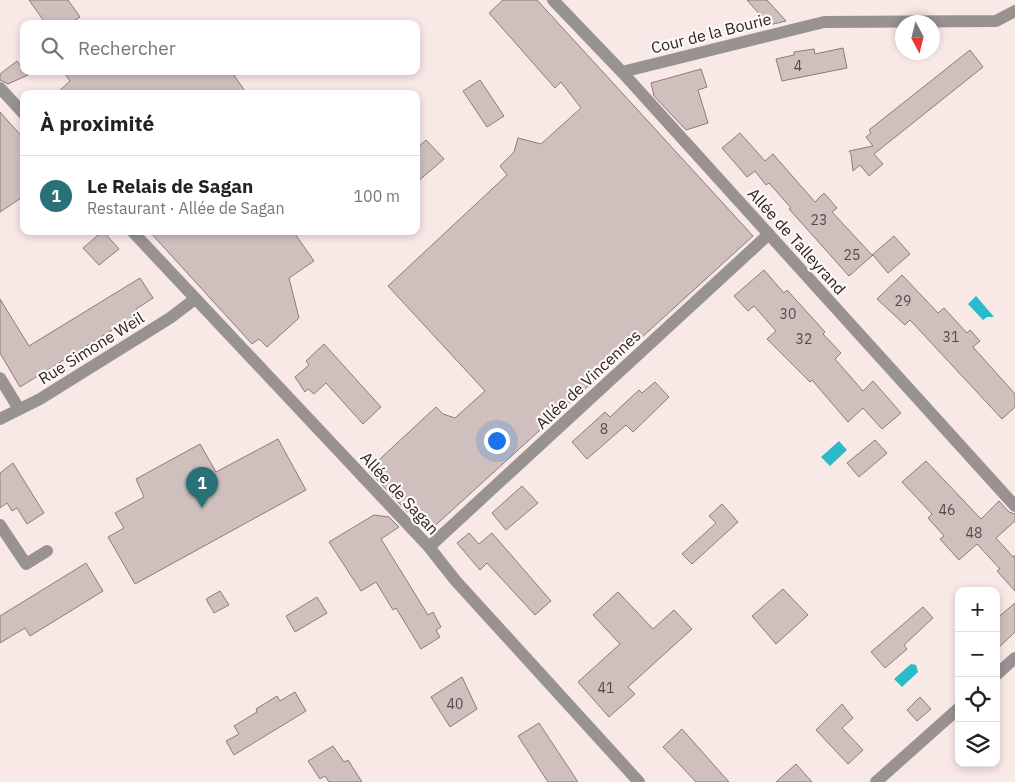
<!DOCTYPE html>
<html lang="fr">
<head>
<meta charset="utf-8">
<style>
  :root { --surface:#fff; --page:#f2f2f2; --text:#222; --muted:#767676; --line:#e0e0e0; --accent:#287179 }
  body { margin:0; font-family:"IBM Plex Sans",sans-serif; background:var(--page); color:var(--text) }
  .controls { position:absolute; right:15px; bottom:15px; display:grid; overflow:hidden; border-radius:10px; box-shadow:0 2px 8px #0003 }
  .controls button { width:45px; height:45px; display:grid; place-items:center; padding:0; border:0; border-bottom:1px solid var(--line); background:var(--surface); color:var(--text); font:25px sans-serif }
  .compass { position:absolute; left:895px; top:15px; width:45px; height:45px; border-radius:50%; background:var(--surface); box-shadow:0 2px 8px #0003; rotate:173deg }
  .you { position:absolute; left:496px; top:440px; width:18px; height:18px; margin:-12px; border:4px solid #fff; border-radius:50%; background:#1a73e8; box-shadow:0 0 0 8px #1a73e833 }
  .badge { display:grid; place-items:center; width:32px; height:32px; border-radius:50%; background:var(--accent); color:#fff; font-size:16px; font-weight:700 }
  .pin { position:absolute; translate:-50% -41px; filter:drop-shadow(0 1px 2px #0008) }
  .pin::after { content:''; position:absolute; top:26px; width:18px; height:15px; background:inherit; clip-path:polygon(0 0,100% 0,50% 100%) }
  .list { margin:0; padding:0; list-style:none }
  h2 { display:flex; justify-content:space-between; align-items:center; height:65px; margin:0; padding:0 20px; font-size:21px }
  h2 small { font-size:16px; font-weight:400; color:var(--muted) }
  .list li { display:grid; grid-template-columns:32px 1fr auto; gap:15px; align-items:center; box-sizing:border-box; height:80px; padding:0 20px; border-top:1px solid var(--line) }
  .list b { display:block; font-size:19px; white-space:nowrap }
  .list p { margin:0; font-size:16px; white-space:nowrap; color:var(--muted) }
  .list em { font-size:16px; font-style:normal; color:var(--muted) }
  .icon { flex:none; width:28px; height:28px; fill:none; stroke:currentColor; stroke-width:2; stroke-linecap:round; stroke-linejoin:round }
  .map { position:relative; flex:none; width:1015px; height:782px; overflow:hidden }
  .search { position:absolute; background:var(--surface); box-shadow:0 2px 8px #0003; left:20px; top:20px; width:400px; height:55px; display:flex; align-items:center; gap:12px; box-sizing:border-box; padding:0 18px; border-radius:10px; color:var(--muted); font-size:19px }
  .panel { position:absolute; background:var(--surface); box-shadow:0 2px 8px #0003; left:20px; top:90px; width:400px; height:145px; border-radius:10px }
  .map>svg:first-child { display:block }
</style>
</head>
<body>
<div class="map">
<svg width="1015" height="782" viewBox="0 0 1015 782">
  <rect width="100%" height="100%" fill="#f8e8e6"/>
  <g fill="#2bbac8">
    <polygon points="976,296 994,317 987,317 983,320 968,304"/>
    <polygon points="839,441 847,450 830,466 821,457"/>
    <polygon points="911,664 916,665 918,672 902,687 894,679"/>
  </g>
  <g fill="#cfc0be" stroke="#8b7d7b">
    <polygon points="29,0 68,0 80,17 69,24 46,24"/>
    <polygon points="503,0 537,0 753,236 427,533 368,470 436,407 443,414 455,418 485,391 388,286 507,175 500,166 514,152 518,138 541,144 581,108 561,82 555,88 489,13"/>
    <polygon points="747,0 767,0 786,21 769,25"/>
    <polygon points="843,48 847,68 782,81 776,59 794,55 794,52 814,49 815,54"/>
    <polygon points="970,50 983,67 874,154 883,164 869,176 860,165 853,171 851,154 849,151 873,146 866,137 871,133 869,130"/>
    <polygon points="17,61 28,75 8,84 0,80 0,74"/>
    <polygon points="701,69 707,87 698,90 708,123 686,130 654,96 651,83"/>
    <polygon points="63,71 231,71 247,94 56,94 70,81"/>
    <polygon points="480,80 504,116 487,127 463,91"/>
    <polygon points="0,112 24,139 24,196 0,212"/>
    <polygon points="740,133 765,161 773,154 815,202 824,193 837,208 832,212 872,255 894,236 910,254 888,273 873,255 849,276 789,209 791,208 769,183 766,185 755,171 747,177 722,148"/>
    <polygon points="426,140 444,159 416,183 416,149"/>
    <polygon points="103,231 119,249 99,265 83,248"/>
    <polygon points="149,231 293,231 314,261 289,278 299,318 267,347 259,339 252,344"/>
    <polygon points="764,270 784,293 787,290 825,332 823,334 841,353 835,359 863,391 873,381 901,413 882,429 863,408 848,422 812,380 810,382 767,339 776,331 754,306 748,311 734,296"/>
    <polygon points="902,275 938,313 944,308 967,333 970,330 980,341 973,347 1015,394 1015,407 1002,419 910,320 905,325 877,299"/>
    <polygon points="140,278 153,298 136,309 138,314 20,387 0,353 0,299 29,346"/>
    <polygon points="324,344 381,407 363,424 326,383 314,394 308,389 305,392 295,377 309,365 306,361"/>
    <polygon points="655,382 669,397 633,432 626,425 587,459 572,442 605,412 610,417 639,390 642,393"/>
    <polygon points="278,439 306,490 135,584 108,537 124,528 115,513 144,497 136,479 200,444 216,472"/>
    <polygon points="875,440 887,453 859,477 847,463"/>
    <polygon points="926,461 981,519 999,501 1009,512 1015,514 1015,521 996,538 1013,557 1015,555 1015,591 997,571 1000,569 977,544 959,560 940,539 944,536 928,518 932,514 902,482"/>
    <polygon points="13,463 44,513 27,524 17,508 12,511 7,503 0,508 0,473"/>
    <polygon points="522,486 538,503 506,530 492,513"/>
    <polygon points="722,504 738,522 692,564 682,554 716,523 709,516"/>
    <polygon points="374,515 389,517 399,527 381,539 428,615 433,612 441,627 436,630 440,637 421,649 396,608 393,610 376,582 361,591 329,542"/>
    <polygon points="469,533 479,544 492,533 551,601 535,615 487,563 480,570 457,543"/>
    <polygon points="86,563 103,591 30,636 25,628 0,643 0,616"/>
    <polygon points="783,589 808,615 776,644 752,616"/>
    <polygon points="220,591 229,605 214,613 206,599"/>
    <polygon points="618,592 653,629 674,610 692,629 628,687 635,694 609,717 578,682 620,644 593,615"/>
    <polygon points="317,597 327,613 295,632 286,616"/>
    <polygon points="1015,603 1015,632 996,650 996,619"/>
    <polygon points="923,607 933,618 904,645 907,649 885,668 871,652"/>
    <polygon points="462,677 477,709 450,727 431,697"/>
    <polygon points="295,692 306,711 234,755 226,741 239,734 234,726 257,712 256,709 277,696 280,701"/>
    <polygon points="920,697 931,709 917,721 907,710"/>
    <polygon points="842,704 853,718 842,728 863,750 848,764 816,730"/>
    <polygon points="539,723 578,782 548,782 518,736"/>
    <polygon points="682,729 729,782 696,782 663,747"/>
    <polygon points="333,746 344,762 348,760 362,782 329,782 325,776 320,779 308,761"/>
    <polygon points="796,764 812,782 776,782"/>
  </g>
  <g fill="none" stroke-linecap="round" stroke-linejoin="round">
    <g stroke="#989291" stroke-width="12">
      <polyline points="553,0 622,72 1015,506"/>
      <polyline points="622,72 824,22 996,21 1015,11"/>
      <polyline points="0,88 24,114"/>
      <polyline points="132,231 429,547 455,580 639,782"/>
      <polyline points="0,378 19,409"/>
      <polyline points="0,419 40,399 170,318 195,299"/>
      <polyline points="0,525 26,564 47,551"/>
      <polyline points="429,547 769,234"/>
      <polyline points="996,675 1015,658"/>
      <polyline points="876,782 959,708"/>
    </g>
  </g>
  <g text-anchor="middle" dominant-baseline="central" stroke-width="4.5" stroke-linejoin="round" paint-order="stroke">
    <g font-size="14" fill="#534b4a">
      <text x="798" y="66">4</text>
      <text x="819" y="220">23</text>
      <text x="852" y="255">25</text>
      <text x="903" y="301">29</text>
      <text x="788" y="314">30</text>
      <text x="951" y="337">31</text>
      <text x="804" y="339">32</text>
      <text x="604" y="429">8</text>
      <text x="947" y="510">46</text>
      <text x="974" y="533">48</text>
      <text x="606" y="688">41</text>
      <text x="455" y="704">40</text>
    </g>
    <g font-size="16" fill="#2a2423" stroke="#fef8f7">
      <text transform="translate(711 33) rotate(-14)">Cour de la Bourie</text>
      <text transform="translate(797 241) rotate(48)">Allée de Talleyrand</text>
      <text transform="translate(91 348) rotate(-32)">Rue Simone Weil</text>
      <text transform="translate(588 379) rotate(-43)">Allée de Vincennes</text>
      <text transform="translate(400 493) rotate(47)">Allée de Sagan</text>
    </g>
  </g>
</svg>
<div class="controls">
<button>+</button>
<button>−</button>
<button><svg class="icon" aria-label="locate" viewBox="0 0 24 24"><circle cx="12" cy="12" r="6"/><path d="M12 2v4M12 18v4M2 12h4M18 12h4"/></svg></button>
<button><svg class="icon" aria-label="layers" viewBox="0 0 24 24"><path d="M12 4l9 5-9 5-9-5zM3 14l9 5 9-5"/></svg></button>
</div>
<svg class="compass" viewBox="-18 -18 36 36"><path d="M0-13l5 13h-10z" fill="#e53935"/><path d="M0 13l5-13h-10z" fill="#767676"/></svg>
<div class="you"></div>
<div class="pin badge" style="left:202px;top:508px">1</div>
<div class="search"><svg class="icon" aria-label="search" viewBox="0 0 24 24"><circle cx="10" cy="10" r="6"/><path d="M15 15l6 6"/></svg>Rechercher</div>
<section class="panel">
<h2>À proximité<small></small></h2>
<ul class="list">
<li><span class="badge">1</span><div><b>Le Relais de Sagan</b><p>Restaurant · Allée de Sagan</p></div><em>100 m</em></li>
</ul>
</section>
</div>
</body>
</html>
